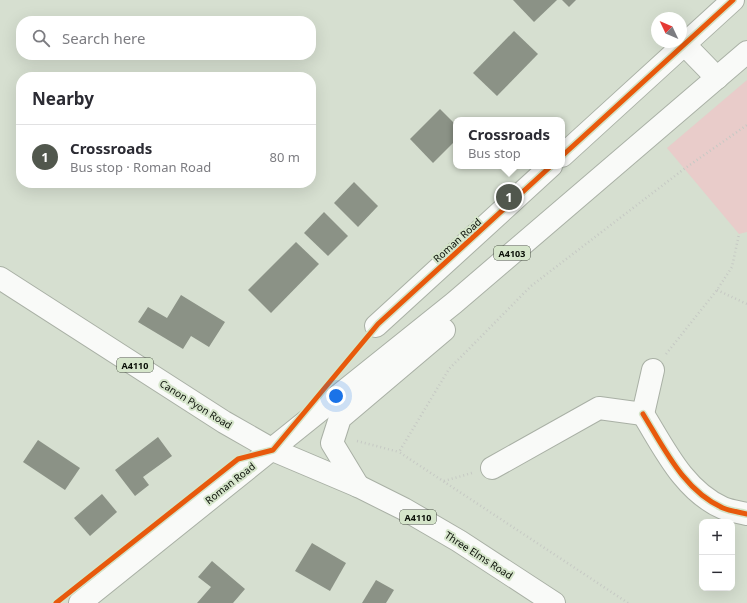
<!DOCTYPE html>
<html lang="en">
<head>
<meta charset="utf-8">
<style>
  :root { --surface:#fff; --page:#f7f7f7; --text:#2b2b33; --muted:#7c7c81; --line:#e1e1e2; --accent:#51574d }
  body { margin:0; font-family:"Noto Sans",sans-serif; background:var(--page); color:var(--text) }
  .controls { position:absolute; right:12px; bottom:12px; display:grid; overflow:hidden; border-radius:8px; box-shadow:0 4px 16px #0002 }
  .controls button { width:36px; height:36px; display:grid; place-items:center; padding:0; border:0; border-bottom:1px solid var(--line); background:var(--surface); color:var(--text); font:20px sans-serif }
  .compass { position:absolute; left:651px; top:12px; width:36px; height:36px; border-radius:50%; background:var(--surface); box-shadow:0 4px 16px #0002; rotate:314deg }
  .you { position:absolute; left:336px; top:396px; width:14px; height:14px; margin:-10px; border:3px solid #fff; border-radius:50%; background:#1a73e8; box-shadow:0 0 0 6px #1a73e833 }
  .badge { display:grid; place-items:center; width:26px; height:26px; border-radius:50%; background:var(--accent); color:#fff; font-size:13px; font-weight:700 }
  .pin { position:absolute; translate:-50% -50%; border:2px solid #fff; box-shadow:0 1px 4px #0006 }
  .popup { position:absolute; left:453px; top:117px; width:112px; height:52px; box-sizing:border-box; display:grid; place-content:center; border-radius:8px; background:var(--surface); filter:drop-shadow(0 1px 3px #0005); font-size:13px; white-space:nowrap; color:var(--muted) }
  .popup b { font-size:15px; color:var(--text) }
  .popup::after { content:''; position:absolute; left:50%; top:100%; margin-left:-8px; border:8px solid transparent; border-top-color:var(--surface) }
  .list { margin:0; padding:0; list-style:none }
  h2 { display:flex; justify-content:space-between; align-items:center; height:52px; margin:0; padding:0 16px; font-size:17px }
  h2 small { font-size:13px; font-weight:400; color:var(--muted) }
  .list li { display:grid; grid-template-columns:26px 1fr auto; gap:12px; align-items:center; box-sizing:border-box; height:64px; padding:0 16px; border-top:1px solid var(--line) }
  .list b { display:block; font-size:15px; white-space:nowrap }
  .list p { margin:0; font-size:13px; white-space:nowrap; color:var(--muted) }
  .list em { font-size:13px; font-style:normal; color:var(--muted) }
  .icon { flex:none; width:22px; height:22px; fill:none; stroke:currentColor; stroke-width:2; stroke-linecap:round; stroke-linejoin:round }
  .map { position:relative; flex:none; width:747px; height:603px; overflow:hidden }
  .search { position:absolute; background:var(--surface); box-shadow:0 4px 16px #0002; left:16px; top:16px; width:300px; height:44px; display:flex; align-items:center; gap:10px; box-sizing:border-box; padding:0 14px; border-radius:16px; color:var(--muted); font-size:15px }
  .panel { position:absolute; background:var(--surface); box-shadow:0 4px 16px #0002; left:16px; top:72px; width:300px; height:116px; border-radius:16px }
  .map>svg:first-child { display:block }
</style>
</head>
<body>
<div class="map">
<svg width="747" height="603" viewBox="0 0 747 603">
  <rect width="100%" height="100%" fill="#d6dfd0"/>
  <polygon fill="#e9ccca" points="747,80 747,232 739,234 667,148"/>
  <g fill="#8b9286">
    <polygon points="513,0 557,0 534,22"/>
    <polygon points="562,0 576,0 569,7"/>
    <polygon points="514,31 538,54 497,96 473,73"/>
    <polygon points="440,109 456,125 456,140 433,163 410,139"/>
    <polygon points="354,182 378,206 358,227 334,203"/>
    <polygon points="324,212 348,236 328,256 304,233"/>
    <polygon points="296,242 319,264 271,313 248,290"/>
    <polygon points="181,295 225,322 209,347 191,336 183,349 138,322 148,307 167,318"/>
    <polygon points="158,437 172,456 143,477 149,485 135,496 115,470"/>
    <polygon points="38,440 80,468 65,490 23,462"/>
    <polygon points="102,494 117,512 90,536 74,518"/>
    <polygon points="312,543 346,563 330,591 295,571"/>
    <polygon points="212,561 245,589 233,603 197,603 211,587 198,577"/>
    <polygon points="376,580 394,590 386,603 362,603"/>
  </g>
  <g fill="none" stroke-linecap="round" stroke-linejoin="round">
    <defs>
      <g id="minor">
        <polyline points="684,44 717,78"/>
        <polyline points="562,156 733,0"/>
        <polyline points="376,326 551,166"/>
        <path d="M643 414C664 448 684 491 723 508 730 511 739 512 747 514"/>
        <polyline points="492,468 599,408 643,414 653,370"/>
      </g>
      <g id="major">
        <polyline points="0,278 224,422 273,450 358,486 404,509 459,541 554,603"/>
        <polyline points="358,486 332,443 340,418 444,330"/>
        <polyline points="80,603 454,303 747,52"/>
      </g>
    </defs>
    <use href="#minor" stroke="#a9b0a5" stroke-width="24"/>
    <use href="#major" stroke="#a9b0a5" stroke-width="24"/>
    <g stroke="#c6c9c4" stroke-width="2.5" stroke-dasharray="1 3" stroke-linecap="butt">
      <polyline points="717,290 747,304"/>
      <polyline points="666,354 717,290 732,267 739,234"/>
      <polyline points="357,441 399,452"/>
      <polyline points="444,481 472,473"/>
      <polyline points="628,603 399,452 449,369 531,286 684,169 747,125"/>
    </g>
    <use href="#minor" stroke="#f9faf8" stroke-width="22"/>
    <use href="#major" stroke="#f9faf8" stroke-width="22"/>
    <defs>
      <g id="cycleway">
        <polyline points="562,156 733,0"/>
        <path d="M643 414C664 448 684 491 723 508 730 511 739 512 747 514"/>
        <polyline points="56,603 238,459 273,450 378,324 551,166"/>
      </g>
    </defs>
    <use href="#cycleway" stroke="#d5e5ca" stroke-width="8"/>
    <use href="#cycleway" stroke="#e8590c" stroke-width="5"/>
  </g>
  <g text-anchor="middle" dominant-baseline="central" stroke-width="4" stroke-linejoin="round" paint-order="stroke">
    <g fill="#d5e5ca" stroke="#464e41" stroke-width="1">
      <rect x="494" y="246" width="36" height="14" rx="3"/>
      <rect x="117" y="358" width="36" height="14" rx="3"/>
      <rect x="400" y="510" width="36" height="14" rx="3"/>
    </g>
    <g font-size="9" font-weight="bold" fill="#090e06">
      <text x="512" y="253">A4103</text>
      <text x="135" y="365">A4110</text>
      <text x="418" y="517">A4110</text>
    </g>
    <g font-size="10" fill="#090e06" stroke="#d5e5ca">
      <text transform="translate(457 240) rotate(-42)">Roman Road</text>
      <text transform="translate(196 404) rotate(32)">Canon Pyon Road</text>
      <text transform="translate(230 483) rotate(-38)">Roman Road</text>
      <text transform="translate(479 555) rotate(33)">Three Elms Road</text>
    </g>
  </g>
</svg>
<div class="controls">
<button>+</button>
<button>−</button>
</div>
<svg class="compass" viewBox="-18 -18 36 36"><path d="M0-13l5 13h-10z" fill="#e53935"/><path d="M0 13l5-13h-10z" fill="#7c7c81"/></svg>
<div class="you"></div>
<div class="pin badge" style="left:509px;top:197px">1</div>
<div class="popup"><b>Crossroads</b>Bus stop</div>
<div class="search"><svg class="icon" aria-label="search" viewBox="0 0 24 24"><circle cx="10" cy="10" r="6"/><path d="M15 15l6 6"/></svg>Search here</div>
<section class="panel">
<h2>Nearby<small></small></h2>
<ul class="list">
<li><span class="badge">1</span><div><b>Crossroads</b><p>Bus stop · Roman Road</p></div><em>80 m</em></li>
</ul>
</section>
</div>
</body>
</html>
